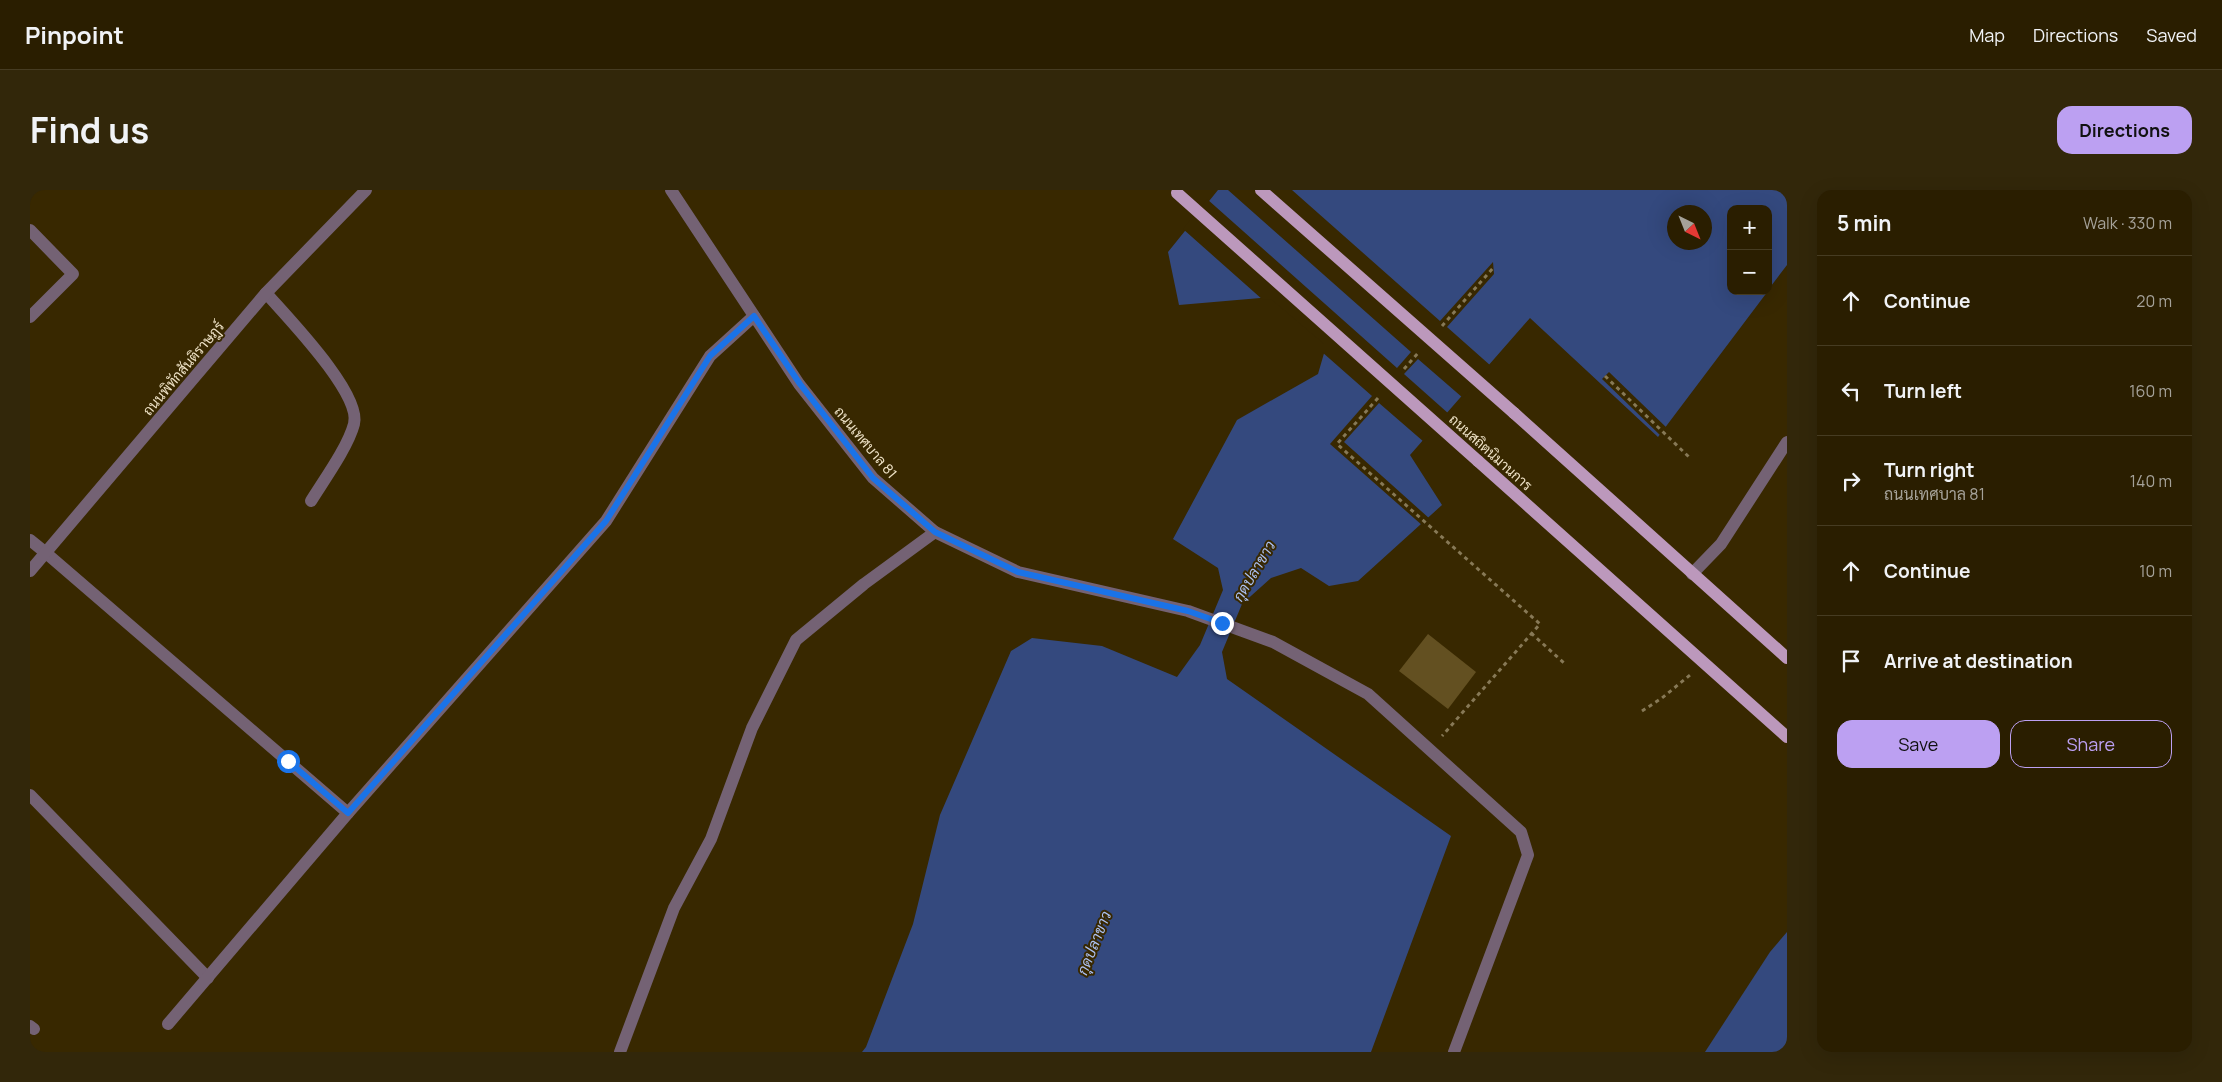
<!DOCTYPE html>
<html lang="en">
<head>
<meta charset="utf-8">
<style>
  :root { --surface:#2a1e00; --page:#32270a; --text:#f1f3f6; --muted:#a5a299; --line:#463c22; --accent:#bca0f2 }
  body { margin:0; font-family:Manrope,Sarabun,sans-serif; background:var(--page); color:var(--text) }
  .controls { position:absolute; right:15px; top:15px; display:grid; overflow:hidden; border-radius:10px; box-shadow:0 5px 20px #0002 }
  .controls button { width:45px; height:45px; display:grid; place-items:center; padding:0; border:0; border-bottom:1px solid var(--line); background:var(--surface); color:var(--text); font:25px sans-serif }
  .compass { position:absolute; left:1637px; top:15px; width:45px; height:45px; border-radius:50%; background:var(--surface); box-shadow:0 5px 20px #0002; rotate:137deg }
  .stop { position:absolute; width:15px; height:15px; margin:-11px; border:4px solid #1a73e8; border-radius:50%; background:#fff }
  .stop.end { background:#1a73e8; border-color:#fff; box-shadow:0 1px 5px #0008 }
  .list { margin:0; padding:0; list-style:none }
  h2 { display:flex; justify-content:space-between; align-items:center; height:65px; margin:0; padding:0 20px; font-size:21px }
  h2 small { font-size:16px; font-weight:400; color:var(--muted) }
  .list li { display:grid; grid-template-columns:32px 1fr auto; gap:15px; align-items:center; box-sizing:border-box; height:90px; padding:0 20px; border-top:1px solid var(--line) }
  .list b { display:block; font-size:19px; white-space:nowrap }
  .list p { margin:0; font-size:16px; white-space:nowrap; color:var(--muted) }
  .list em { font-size:16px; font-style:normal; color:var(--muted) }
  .actions { display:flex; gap:10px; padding:15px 20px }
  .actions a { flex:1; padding:11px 0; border:1px solid var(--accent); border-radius:15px; text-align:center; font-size:18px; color:var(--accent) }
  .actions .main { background:var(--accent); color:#111 }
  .icon { flex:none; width:28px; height:28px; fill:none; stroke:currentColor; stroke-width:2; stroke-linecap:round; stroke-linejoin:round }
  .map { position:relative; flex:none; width:1757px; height:862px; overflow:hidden; border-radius:15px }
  header { display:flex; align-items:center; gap:30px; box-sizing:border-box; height:70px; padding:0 25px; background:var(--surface); border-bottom:1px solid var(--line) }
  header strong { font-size:24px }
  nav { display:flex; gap:28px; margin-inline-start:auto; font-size:18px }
  .intro { display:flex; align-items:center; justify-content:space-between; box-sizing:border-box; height:120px; padding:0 30px }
  h1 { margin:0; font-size:35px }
  .button { padding:12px 22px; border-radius:15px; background:var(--accent); color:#111; font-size:18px; font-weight:700 }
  main { display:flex; gap:30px; padding:0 30px }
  aside { flex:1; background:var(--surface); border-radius:15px; box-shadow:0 5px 20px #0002 }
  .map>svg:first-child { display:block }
</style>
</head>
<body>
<header>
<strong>Pinpoint</strong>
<nav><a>Map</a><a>Directions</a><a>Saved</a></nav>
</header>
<div class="intro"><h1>Find us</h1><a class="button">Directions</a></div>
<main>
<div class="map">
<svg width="1757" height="862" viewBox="0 0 1757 862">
  <rect width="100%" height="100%" fill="#382800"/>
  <polygon fill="#635021" points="1398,444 1446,482 1418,519 1369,481"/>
  <g fill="#34497e" fill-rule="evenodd">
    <path d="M1188 0H1757V75L1738 100V19H1701V101H1738L1628 247 1500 128 1380 265 1412 315 1328 391 1299 396 1271 378 1241 388 1212 414 1192 462 1197 489 1421 646 1341 862H832L836 857 883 734 910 625 981 461 1002 448 1072 456 1147 487 1170 455 1193 400 1188 378 1143 349 1207 230 1288 184 1297 153 1242 107 1149 115 1138 62ZM1644 22H1674V52H1644Z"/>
    <polygon points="1757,742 1757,862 1675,862 1740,762"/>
  </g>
  <g fill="#382800">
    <polygon points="1198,0 1262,0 1410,131 1463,72 1464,84 1417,137 1461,176 1433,208 1388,169 1374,184 1419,224 1394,252 1349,213 1314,252 1400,329 1393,336 1300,254 1342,206 1292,162 1294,154 1241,109 1233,110 1153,39 1177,9 1367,178 1381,162"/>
    <polygon points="1579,182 1638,239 1632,247 1572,189"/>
  </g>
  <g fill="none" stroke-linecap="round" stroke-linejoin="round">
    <g stroke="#877956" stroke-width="3" stroke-dasharray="4 4" stroke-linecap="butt">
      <polyline points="1412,136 1463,78"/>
      <polyline points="1374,179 1388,163"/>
      <polyline points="1575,186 1660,268"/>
      <polyline points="1348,208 1307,254 1510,434 1412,546"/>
      <polyline points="1501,443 1534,473"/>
      <polyline points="1612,521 1632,508 1660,485"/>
    </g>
    <g stroke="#746274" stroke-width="12">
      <polyline points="0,40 43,84 0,127"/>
      <polyline points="0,350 16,363"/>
    </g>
    <g stroke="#746274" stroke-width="12">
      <polyline points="641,0 769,194 843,288 905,342 988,382 1158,421 1243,452 1338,504 1491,642 1498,665 1424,862"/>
      <path d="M236 103C257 127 332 204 324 234 318 257 294 290 281 311"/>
      <polyline points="16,363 318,623"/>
      <polyline points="0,381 236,103 336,0"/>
      <polyline points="1662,384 1691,354 1757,252"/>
      <polyline points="0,605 178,788"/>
      <polyline points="138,834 318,623 576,331 680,166 724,126"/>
      <polyline points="0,836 4,839"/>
      <polyline points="590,862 644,718 681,649 722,538 766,450 834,394 905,342"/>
    </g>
    <g stroke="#bc98bc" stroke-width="12">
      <polyline points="1484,223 1757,468"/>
      <polyline points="1448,271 1757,547"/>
    </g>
    <g stroke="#bc98bc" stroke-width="12">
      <polyline points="1231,0 1484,223"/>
      <polyline points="1147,3 1448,271"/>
    </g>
  </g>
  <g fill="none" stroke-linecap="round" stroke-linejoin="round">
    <polyline stroke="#1a73e8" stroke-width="6" points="258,571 318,623 576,331 680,166 724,126 770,194 843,288 905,342 988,382 1158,421 1192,433"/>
  </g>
  <g text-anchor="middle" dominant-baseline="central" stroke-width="4" stroke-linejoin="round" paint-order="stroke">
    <g font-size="14" fill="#efe3c7" stroke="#382800">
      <text transform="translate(153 178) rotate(-50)">ถนนพิทักสันติราษฎร์</text>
      <text transform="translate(836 252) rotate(50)">ถนนเทศบาล 81</text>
      <text transform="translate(1461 262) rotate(42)">ถนนสถิตนิมานการ</text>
    </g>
    <g font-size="15" font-style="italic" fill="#acc1f2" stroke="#382800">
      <text transform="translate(1224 381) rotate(-59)">กุดปลาขาว</text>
      <text transform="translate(1064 753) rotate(-68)">กุดปลาขาว</text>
    </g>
  </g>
</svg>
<div class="controls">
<button>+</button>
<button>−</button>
</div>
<svg class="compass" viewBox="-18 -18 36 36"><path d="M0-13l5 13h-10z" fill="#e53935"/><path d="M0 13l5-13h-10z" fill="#a5a299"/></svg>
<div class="stop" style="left:258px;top:571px"></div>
<div class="stop end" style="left:1192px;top:433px"></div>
</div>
<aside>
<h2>5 min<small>Walk · 330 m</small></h2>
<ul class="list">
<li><svg class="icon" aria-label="ahead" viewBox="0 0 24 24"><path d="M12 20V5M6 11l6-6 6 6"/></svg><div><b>Continue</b></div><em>20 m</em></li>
<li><svg class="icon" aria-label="left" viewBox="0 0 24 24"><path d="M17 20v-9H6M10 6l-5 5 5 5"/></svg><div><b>Turn left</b></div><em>160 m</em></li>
<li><svg class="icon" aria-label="right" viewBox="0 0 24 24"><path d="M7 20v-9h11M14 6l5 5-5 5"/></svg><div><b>Turn right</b><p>ถนนเทศบาล 81</p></div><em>140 m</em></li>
<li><svg class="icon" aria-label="ahead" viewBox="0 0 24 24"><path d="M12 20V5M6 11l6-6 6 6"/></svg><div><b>Continue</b></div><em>10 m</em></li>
<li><svg class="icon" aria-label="arrive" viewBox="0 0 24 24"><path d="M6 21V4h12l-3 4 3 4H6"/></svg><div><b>Arrive at destination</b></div></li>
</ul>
<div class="actions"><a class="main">Save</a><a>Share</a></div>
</aside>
</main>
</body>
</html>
